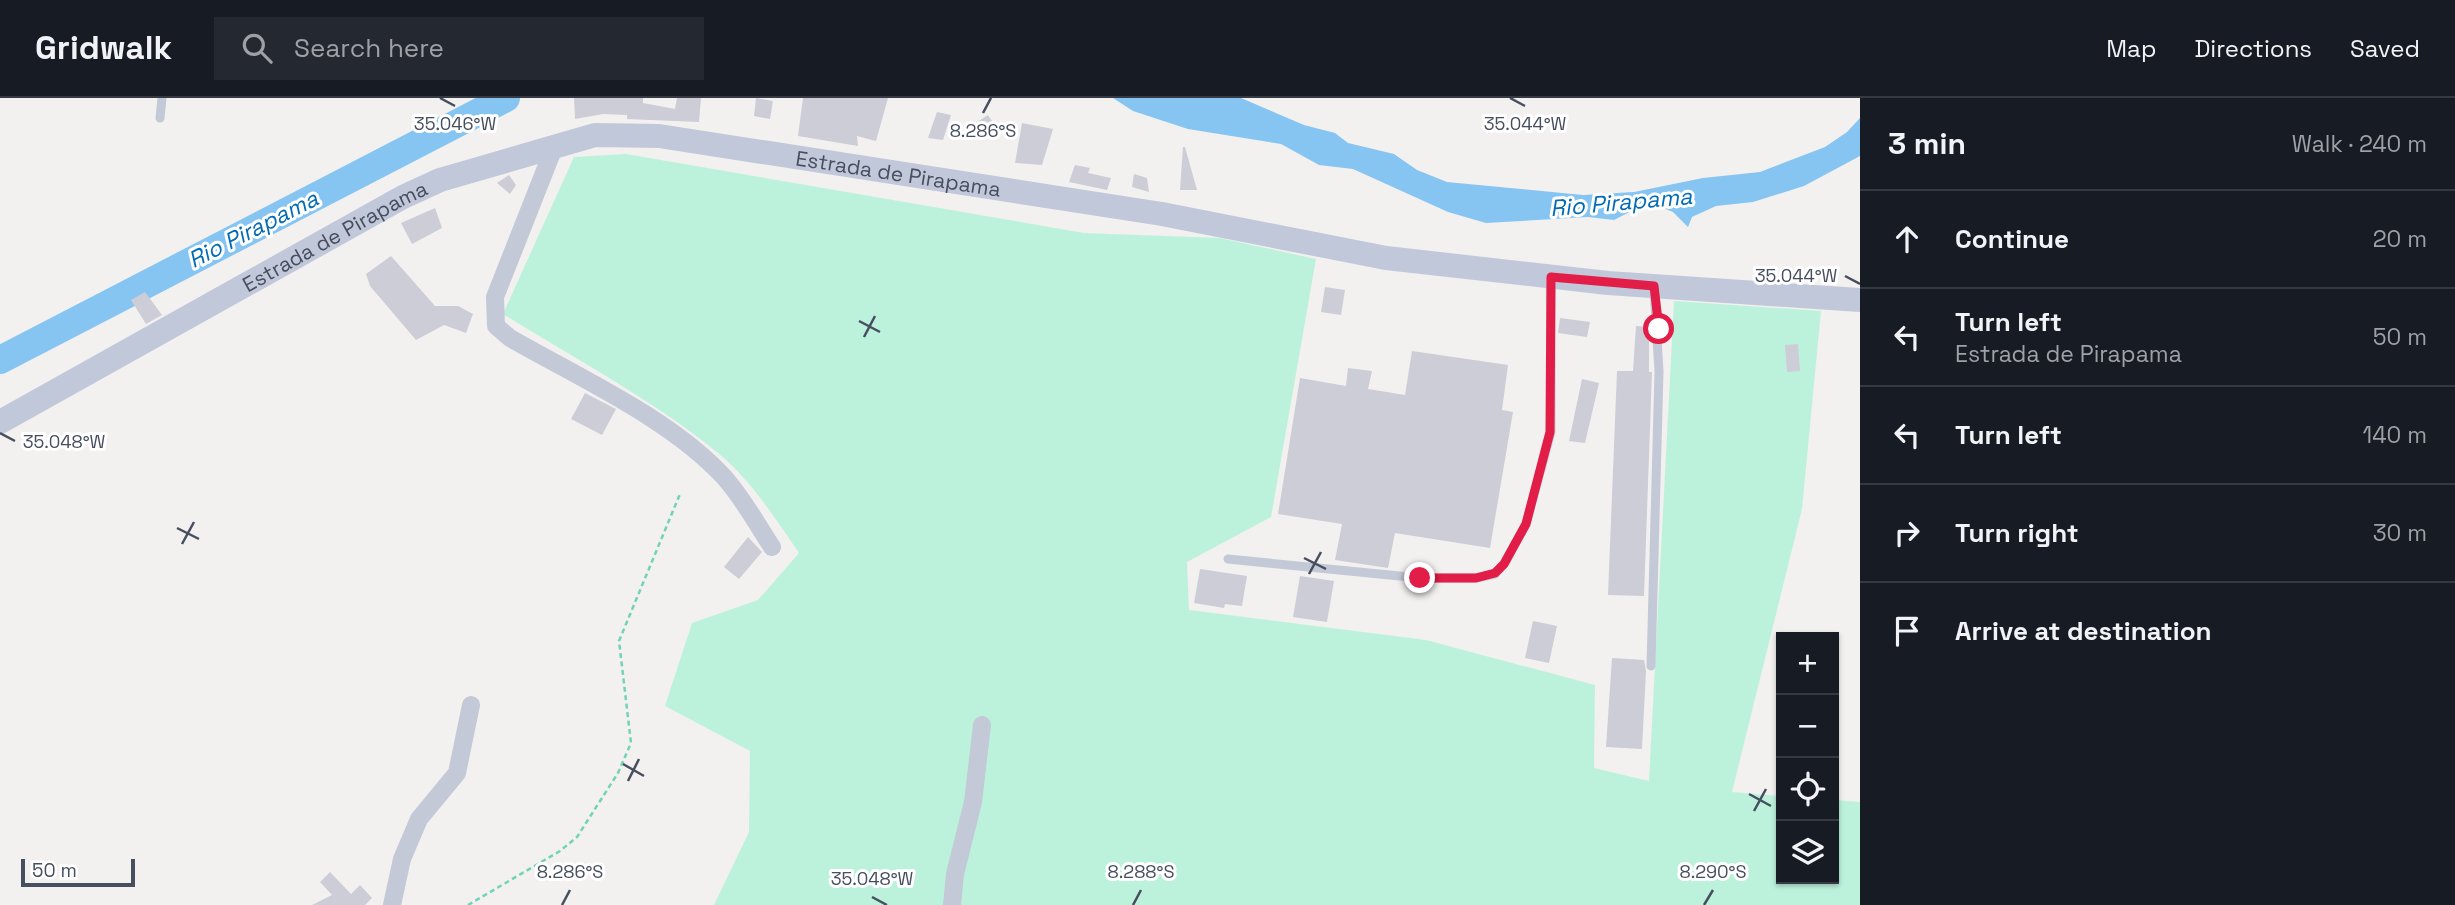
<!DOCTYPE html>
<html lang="en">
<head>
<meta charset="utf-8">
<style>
  :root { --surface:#171b24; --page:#242831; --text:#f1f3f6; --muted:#9ea1a6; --line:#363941 }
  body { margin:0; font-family:"Space Grotesk",sans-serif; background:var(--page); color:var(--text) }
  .controls { position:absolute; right:21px; bottom:21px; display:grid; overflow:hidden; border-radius:0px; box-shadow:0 2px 5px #0004 }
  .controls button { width:63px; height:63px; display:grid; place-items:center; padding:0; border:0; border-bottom:2px solid var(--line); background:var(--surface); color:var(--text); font:35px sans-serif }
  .scale { position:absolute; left:21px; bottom:18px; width:114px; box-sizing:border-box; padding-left:7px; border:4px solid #464e5f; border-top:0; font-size:19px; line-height:24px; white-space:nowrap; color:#464e5f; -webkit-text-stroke:5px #fff; paint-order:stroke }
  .stop { position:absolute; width:21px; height:21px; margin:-16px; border:5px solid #e11d48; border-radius:50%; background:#fff }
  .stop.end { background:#e11d48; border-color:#fff; box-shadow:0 2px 7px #0008 }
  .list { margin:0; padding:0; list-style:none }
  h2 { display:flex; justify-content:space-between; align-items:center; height:91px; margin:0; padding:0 28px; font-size:30px }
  h2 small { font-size:23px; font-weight:400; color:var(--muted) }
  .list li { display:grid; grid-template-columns:46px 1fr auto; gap:21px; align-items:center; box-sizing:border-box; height:98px; padding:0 28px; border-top:2px solid var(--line) }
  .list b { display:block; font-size:26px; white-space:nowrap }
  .list p { margin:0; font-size:23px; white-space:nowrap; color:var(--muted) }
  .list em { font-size:23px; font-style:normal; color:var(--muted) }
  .icon { flex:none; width:38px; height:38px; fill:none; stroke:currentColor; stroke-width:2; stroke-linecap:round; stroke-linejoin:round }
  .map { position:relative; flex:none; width:1860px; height:807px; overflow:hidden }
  header { display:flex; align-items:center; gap:42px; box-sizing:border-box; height:98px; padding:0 35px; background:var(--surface); border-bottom:2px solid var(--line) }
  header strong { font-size:33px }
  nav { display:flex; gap:38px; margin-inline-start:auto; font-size:24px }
  .search { width:490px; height:63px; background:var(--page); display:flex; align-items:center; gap:18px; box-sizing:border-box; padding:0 24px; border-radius:0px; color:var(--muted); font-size:26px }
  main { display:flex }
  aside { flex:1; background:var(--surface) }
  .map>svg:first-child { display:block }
</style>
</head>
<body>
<header>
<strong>Gridwalk</strong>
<div class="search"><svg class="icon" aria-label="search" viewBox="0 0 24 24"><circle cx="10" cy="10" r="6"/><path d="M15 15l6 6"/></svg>Search here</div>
<nav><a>Map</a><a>Directions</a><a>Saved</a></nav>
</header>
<main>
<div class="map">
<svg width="1860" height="807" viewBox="0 0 1860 807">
  <rect width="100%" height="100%" fill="#f3f0f0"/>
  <path fill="#bcf2dc" d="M626 56 1084 135 1220 140 1316 161 1271 419 1187 464 1189 512 1426 542 1595 587 1594 670 1649 683 1674 203 1821 213 1802 411 1732 694 1781 698V781H1834V702L1860 704V807H714L749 734 750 653 665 608 692 525 758 502 799 455C775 420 751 382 718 355 653 302 575 261 503 216L574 59Z"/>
  <polygon fill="#86c5f2" points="1113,0 1241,0 1304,27 1335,35 1348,45 1394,56 1417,72 1447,84 1583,97 1634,94 1703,80 1760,74 1825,49 1847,34 1860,20 1860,58 1804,88 1753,104 1716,108 1692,119 1688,129 1673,114 1649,104 1614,122 1588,119 1486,125 1448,114 1353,71 1319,67 1281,46 1188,31 1133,13"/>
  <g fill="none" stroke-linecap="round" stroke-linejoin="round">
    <polyline stroke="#86c5f2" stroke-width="28" points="0,262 506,0"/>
  </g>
  <g fill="#cccdd6">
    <polygon points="574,0 643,0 643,5 675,11 677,0 701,0 699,24 627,21 627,17 603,16 575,21"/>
    <polygon points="756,0 773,3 770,21 754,18"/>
    <polygon points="803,0 888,0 876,43 857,38 858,48 798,38"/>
    <polygon points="937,14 951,17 943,42 928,40"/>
    <polygon points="988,17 999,34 982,42 971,28"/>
    <polygon points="1022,25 1053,31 1042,67 1015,65"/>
    <polygon points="1183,49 1185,49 1197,92 1180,92"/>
    <polygon points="1075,67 1090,70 1088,75 1111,80 1107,92 1069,84"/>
    <polygon points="1134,76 1147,80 1149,94 1132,89"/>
    <polygon points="509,77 516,87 510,96 497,85"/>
    <polygon points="435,110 442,130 412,146 401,125"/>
    <polygon points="391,158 435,208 458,208 473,216 466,235 444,227 416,242 370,188 366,176"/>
    <polygon points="1325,189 1345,192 1341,217 1321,214"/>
    <polygon points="145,194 162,217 146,226 131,202"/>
    <polygon points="1560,220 1590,224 1587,239 1558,235"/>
    <polygon points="1636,228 1649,229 1649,274 1652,274 1644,498 1608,497 1617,273 1633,273"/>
    <polygon points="1798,246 1800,273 1787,274 1785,247"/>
    <polygon points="1412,253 1508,267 1502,312 1513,314 1490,450 1395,435 1388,470 1335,462 1342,426 1278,416 1300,280 1346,288 1348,270 1372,273 1368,291 1405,297"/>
    <polygon points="1582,281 1599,285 1585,345 1569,343"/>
    <polygon points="585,295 616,311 602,337 571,321"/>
    <polygon points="748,439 762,454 739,481 724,469"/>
    <polygon points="1200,471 1247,478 1242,508 1225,506 1224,510 1194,505"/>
    <polygon points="1300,478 1334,483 1327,524 1293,519"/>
    <polygon points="1533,523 1557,528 1549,565 1525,560"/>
    <polygon points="1612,560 1644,562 1646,573 1642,651 1606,649"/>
    <polygon points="330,774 351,796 360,787 372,800 365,807 312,807 332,797 320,784"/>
  </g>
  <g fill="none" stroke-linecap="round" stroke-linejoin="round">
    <polyline stroke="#71d3b7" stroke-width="2.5" stroke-dasharray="5 3.5" stroke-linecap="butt" points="468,807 560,753 577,739 618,675 631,645 619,543 680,396"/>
    <g stroke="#c3c9d6" stroke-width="9">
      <polyline points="160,20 162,0"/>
      <polyline points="1228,461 1420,480 1476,480 1495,476 1504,466 1526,426 1551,334 1551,180"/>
      <polyline points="1651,568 1659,274 1654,189"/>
    </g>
    <g stroke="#c3c9d6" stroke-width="18">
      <path d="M555 47 495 199 496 228 510 240C578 279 671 321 724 379 742 399 757 426 772 449"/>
      <polyline points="392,807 402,761 419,721 457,675 471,607"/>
      <polyline points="952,807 955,776 973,704 982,627"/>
    </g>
    <path stroke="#c1c8da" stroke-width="24" id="s1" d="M0 324 403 99 440 82 595 37 659 38 1162 116 1386 160 1608 185 1860 202"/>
  </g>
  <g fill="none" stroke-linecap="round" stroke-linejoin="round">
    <polyline stroke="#e11d48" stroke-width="9" points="1420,480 1476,480 1495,475 1504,466 1526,426 1550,334 1551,179 1654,188 1659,231"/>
  </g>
  <path fill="none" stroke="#464e5f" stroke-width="2.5" d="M440 0 455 8M1510 0 1525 8M983 15 991 0M1845 178 1860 186M859 223 880 234M864 239 875 218M0 335 15 343M177 430 199 441M182 446 194 424M1304 460 1326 471M1309 476 1321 454M623 666 644 678M628 683 639 661M1749 696 1771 708M1754 713 1766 691M872 799 887 807M562 807 570 792M1133 807 1141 792M1704 807 1713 792"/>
  <g text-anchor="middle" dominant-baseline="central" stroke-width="6" stroke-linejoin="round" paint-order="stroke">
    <g font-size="21" fill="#464e5f" stroke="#fff">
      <text stroke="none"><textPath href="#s1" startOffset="970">Estrada de Pirapama</textPath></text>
      <text stroke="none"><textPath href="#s1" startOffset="383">Estrada de Pirapama</textPath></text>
    </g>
    <g font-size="23" font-style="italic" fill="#026bb6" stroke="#fff">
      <text transform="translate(1621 104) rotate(-5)">Rio Pirapama</text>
      <text transform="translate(253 131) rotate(-27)">Rio Pirapama</text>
    </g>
  </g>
  <g font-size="18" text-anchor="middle" fill="#464e5f" stroke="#fff" stroke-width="6" stroke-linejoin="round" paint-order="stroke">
    <text x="455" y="32">35.046°W</text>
    <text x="1525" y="32">35.044°W</text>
    <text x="983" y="39">8.286°S</text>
    <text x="1796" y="184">35.044°W</text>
    <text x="64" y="350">35.048°W</text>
    <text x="570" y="780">8.286°S</text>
    <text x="1141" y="780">8.288°S</text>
    <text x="1713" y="780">8.290°S</text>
    <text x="872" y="787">35.048°W</text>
  </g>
</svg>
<div class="controls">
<button>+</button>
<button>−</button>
<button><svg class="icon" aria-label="locate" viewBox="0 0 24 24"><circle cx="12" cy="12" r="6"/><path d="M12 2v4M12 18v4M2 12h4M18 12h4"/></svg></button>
<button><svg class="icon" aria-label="layers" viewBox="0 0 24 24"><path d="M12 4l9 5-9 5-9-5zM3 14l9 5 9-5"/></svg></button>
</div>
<div class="scale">50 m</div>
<div class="stop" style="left:1659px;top:231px"></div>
<div class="stop end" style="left:1420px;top:480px"></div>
</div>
<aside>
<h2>3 min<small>Walk · 240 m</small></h2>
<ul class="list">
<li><svg class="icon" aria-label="ahead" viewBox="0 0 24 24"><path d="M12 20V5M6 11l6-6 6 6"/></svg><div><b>Continue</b></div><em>20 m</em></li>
<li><svg class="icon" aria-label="left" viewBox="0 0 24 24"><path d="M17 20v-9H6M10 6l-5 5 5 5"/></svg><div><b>Turn left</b><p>Estrada de Pirapama</p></div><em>50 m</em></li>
<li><svg class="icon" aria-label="left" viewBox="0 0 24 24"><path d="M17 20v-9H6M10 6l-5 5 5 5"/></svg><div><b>Turn left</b></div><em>140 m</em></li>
<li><svg class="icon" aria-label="right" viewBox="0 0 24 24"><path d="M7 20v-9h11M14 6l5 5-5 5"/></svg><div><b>Turn right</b></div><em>30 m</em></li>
<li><svg class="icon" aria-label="arrive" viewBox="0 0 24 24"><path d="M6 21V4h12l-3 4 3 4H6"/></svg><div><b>Arrive at destination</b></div></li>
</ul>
</aside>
</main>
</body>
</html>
